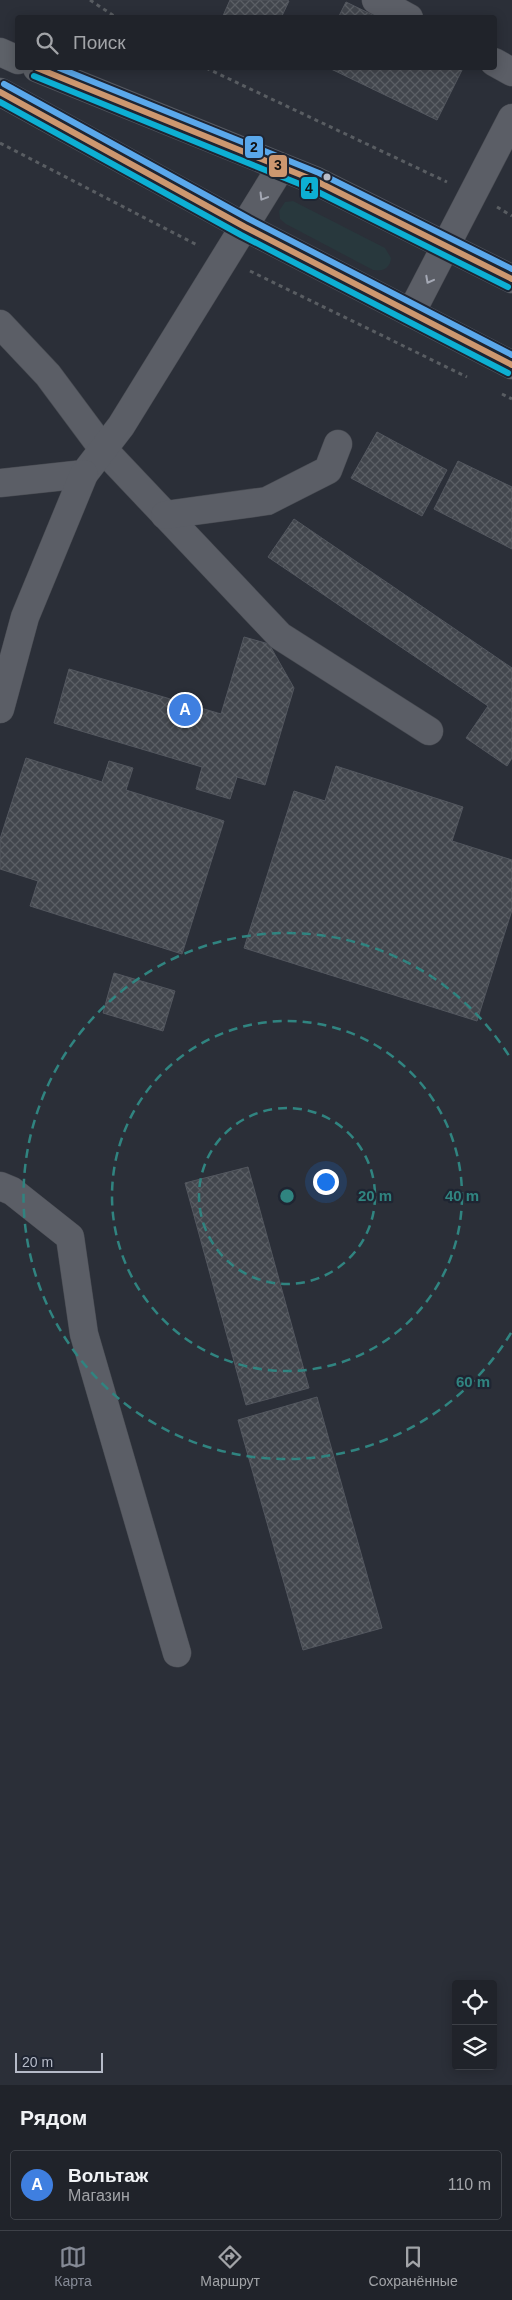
<!DOCTYPE html>
<html lang="ru">
<head>
<meta charset="utf-8">
<style>
  :root { --surface:#20232a; --page:#282b32; --text:#f1f3f6; --muted:#a2a4a8; --line:#3d4047; --accent:#858a96 }
  body { margin:0; font-family:Arial,sans-serif; background:var(--page); color:var(--text) }
  .controls { position:absolute; right:15px; bottom:15px; display:grid; overflow:hidden; border-radius:5px; box-shadow:0 2px 12px #0003 }
  .controls button { width:45px; height:45px; display:grid; place-items:center; padding:0; border:0; border-bottom:1px solid var(--line); background:var(--surface); color:var(--text); font:25px sans-serif }
  .scale { position:absolute; left:15px; bottom:12px; width:88px; box-sizing:border-box; padding-left:5px; border:2px solid #b6bbc8; border-top:0; font-size:14px; line-height:18px; white-space:nowrap; color:#b6bbc8; -webkit-text-stroke:4px #1f2532; paint-order:stroke }
  .you { position:absolute; left:325px; top:1181px; width:18px; height:18px; margin:-12px; border:4px solid #fff; border-radius:50%; background:#1a73e8; box-shadow:0 0 0 8px #1a73e833 }
  .badge { display:grid; place-items:center; width:32px; height:32px; border-radius:50%; background:var(--accent); color:#fff; font-size:16px; font-weight:700 }
  .pin { position:absolute; translate:-50% -50%; border:2px solid #fff; box-shadow:0 1px 5px #0006 }
  .list { margin:0; padding:0; list-style:none }
  h2 { display:flex; justify-content:space-between; align-items:center; height:65px; margin:0; padding:0 20px; font-size:21px }
  h2 small { font-size:16px; font-weight:400; color:var(--muted) }
  .list li { display:grid; grid-template-columns:32px 1fr auto; gap:15px; align-items:center; box-sizing:border-box; height:70px; margin:0 10px 10px; padding:0 10px; border:1px solid var(--line); border-radius:5px }
  .list b { display:block; font-size:19px; white-space:nowrap }
  .list p { margin:0; font-size:16px; white-space:nowrap; color:var(--muted) }
  .list em { font-size:16px; font-style:normal; color:var(--muted) }
  .icon { flex:none; width:28px; height:28px; fill:none; stroke:currentColor; stroke-width:2; stroke-linecap:round; stroke-linejoin:round }
  .map { position:relative; flex:none; width:512px; height:2085px; overflow:hidden }
  .search { position:absolute; background:var(--surface); box-shadow:0 2px 12px #0003; left:15px; right:15px; top:15px; height:55px; display:flex; align-items:center; gap:12px; box-sizing:border-box; padding:0 18px; border-radius:5px; color:var(--muted); font-size:19px }
  .sheet { height:145px; background:var(--surface) }
  nav { display:flex; justify-content:space-around; align-items:center; box-sizing:border-box; height:70px; border-top:1px solid var(--line); background:var(--surface); font-size:14px; color:var(--muted) }
  nav a { display:grid; justify-items:center; gap:2px }
  nav .on { color:var(--accent) }
  .map>svg:first-child { display:block }
</style>
</head>
<body>
<div class="map">
<svg width="512" height="2085" viewBox="0 0 512 2085">
  <defs>
    <pattern id="building-cross-hatch" width="8" height="8" patternUnits="userSpaceOnUse" patternTransform="scale(1.25)"><rect width="8" height="8" fill="#42464d"/><path d="M0 0l8 8M0 8l8-8" fill="none" stroke="#5b5f65"/></pattern>
  </defs>
  <rect width="100%" height="100%" fill="#2b2f38"/>
  <path fill="#28383d" d="M293 201 385 248 391 258C390 268 383 272 373 270L286 224 280 219 279 211 285 202Z"/>
  <g fill="url(#building-cross-hatch)" stroke="#53575f">
    <polygon points="230,0 287,0 289,1 281,18 222,18"/>
    <polygon points="346,2 379,18 338,18"/>
    <polygon points="329,68 463,68 437,120"/>
    <polygon points="377,432 447,470 422,516 351,478"/>
    <polygon points="458,461 512,487 512,549 434,509"/>
    <polygon points="294,519 512,668 512,758 507,766 466,738 488,706 268,557"/>
    <polygon points="244,637 269,644 294,688 265,785 237,777 230,799 196,789 202,767 54,723 69,669 221,714"/>
    <polygon points="26,758 102,782 109,761 133,768 126,790 224,821 182,954 30,906 38,881 0,869 0,839"/>
    <polygon points="336,766 463,807 452,841 512,860 512,910 477,1021 244,948 294,791 325,801"/>
    <polygon points="114,973 175,991 163,1031 103,1013"/>
    <polygon points="248,1167 309,1388 246,1405 185,1183"/>
    <polygon points="317,1397 382,1628 303,1650 238,1420"/>
  </g>
  <g fill="none" stroke-linecap="round" stroke-linejoin="round">
    <defs>
      <g id="minor">
        <polyline points="376,0 409,18"/>
        <polyline points="494,62 512,72"/>
        <polyline points="411,313 512,118"/>
        <polyline points="0,324 48,375 103,449 280,636 429,731"/>
        <polyline points="0,483 84,474 121,426 281,167"/>
        <polyline points="165,515 267,501 328,470 338,444"/>
        <polyline points="0,709 25,617 84,474"/>
        <polyline points="0,1186 12,1191 70,1237 84,1334 177,1653"/>
      </g>
      <g id="major">
        <polyline points="0,52 18,60"/>
        <polyline points="37,68 316,181 512,279"/>
        <polyline points="0,92 245,227 512,365"/>
      </g>
    </defs>
    <use href="#minor" stroke="#474a51" stroke-width="29"/>
    <use href="#major" stroke="#494c55" stroke-width="29"/>
    <g stroke="#595d62" stroke-width="3" stroke-dasharray="4 4" stroke-linecap="butt">
      <polyline points="90,0 117,18"/>
      <polyline points="206,68 447,182"/>
      <polyline points="0,143 199,246"/>
      <polyline points="497,207 512,216"/>
      <polyline points="250,271 467,377"/>
      <polyline points="502,394 512,399"/>
    </g>
    <use href="#minor" stroke="#5b5e66" stroke-width="28"/>
    <use href="#major" stroke="#5d6168" stroke-width="28"/>
    <defs>
      <g id="bus-1">
        <polyline points="37,68 316,181 512,279"/>
        <polyline points="0,92 245,227 512,365"/>
      </g>
      <g id="bus-2">
        <polyline points="34,76 312,189 508,287"/>
        <polyline points="0,102 241,235 508,373"/>
      </g>
      <g id="bus-3">
        <polyline points="59,68 319,173 512,269"/>
        <polyline points="4,84 249,219 512,355"/>
      </g>
    </defs>
    <use href="#bus-1" stroke="#1f2532" stroke-width="10"/>
    <use href="#bus-2" stroke="#1f2532" stroke-width="10"/>
    <use href="#bus-3" stroke="#1f2532" stroke-width="10"/>
    <use href="#bus-1" stroke="#cd976f" stroke-width="6"/>
    <use href="#bus-2" stroke="#0dafd3" stroke-width="6"/>
    <use href="#bus-3" stroke="#5aa8eb" stroke-width="6"/>
  </g>
  <defs><path id="oneway-chevron" d="M-2-3.5L2.5 0L-2 3.5" fill="none" stroke-width="1.6" stroke-linecap="round" stroke-linejoin="round" transform="scale(1.25)"/></defs>
  <g stroke="#a4a8b4">
    <use href="#oneway-chevron" transform="translate(263 197) rotate(121)"/>
    <use href="#oneway-chevron" transform="translate(429 280) rotate(118)"/>
  </g>
  <g fill="none" stroke="#308480" stroke-width="2.5" stroke-dasharray="9 6">
    <circle cx="287" cy="1196" r="88"/>
    <circle cx="287" cy="1196" r="175"/>
    <path d="M511 1333A263 263 0 1 1 511 1059"/>
  </g>
  <circle fill="#b6bbc8" stroke="#1f2532" stroke-width="2" cx="327" cy="177" r="4.5"/>
  <circle cx="287" cy="1196" r="8" fill="#308480" stroke="#1f2532" stroke-width="2.5"/>
  <g font-size="15" text-anchor="middle" font-weight="bold" fill="#308480" stroke="#1f2532" stroke-width="4.5" stroke-linejoin="round" paint-order="stroke">
    <text x="375" y="1201">20 m</text>
    <text x="462" y="1201">40 m</text>
    <text x="473" y="1387">60 m</text>
  </g>
  <g stroke="#1f2532" stroke-width="2">
    <rect x="244" y="135" width="20" height="24" rx="5" fill="#5aa8eb"/>
    <rect x="268" y="154" width="20" height="24" rx="5" fill="#cd976f"/>
    <rect x="300" y="176" width="19" height="24" rx="5" fill="#0dafd3"/>
  </g>
  <g font-size="14" text-anchor="middle" font-weight="bold" fill="#111">
    <text x="254" y="152">2</text>
    <text x="278" y="170">3</text>
    <text x="309" y="193">4</text>
  </g>
</svg>
<div class="controls">
<button><svg class="icon" aria-label="locate" viewBox="0 0 24 24"><circle cx="12" cy="12" r="6"/><path d="M12 2v4M12 18v4M2 12h4M18 12h4"/></svg></button>
<button><svg class="icon" aria-label="layers" viewBox="0 0 24 24"><path d="M12 4l9 5-9 5-9-5zM3 14l9 5 9-5"/></svg></button>
</div>
<div class="scale">20 m</div>
<div class="you"></div>
<div class="pin badge" style="left:185px;top:710px;background:#3f7fe0">A</div>
<div class="search"><svg class="icon" aria-label="search" viewBox="0 0 24 24"><circle cx="10" cy="10" r="6"/><path d="M15 15l6 6"/></svg>Поиск</div>
</div>
<section class="sheet">
<h2>Рядом<small></small></h2>
<ul class="list">
<li><span class="badge" style="background:#3f7fe0">A</span><div><b>Вольтаж</b><p>Магазин</p></div><em>110 m</em></li>
</ul>
</section>
<nav>
<a class="on"><svg class="icon" aria-label="map" viewBox="0 0 24 24"><path d="M3 6l6-2 6 2 6-2v14l-6 2-6-2-6 2zM9 4v14M15 6v14"/></svg>Карта</a>
<a><svg class="icon" aria-label="directions" viewBox="0 0 24 24"><path d="M12 3l9 9-9 9-9-9zM9 14v-3h6M13 9l2 2-2 2"/></svg>Маршрут</a>
<a><svg class="icon" aria-label="saved" viewBox="0 0 24 24"><path d="M7 4h10v16l-5-4-5 4z"/></svg>Сохранённые</a>
</nav>
</body>
</html>
